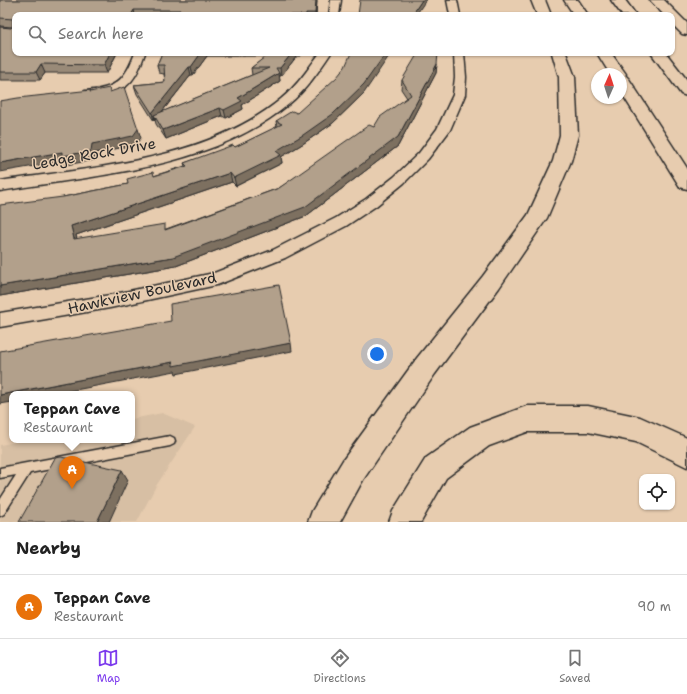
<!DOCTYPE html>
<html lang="en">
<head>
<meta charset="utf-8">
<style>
  :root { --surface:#fff; --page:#f2f2f2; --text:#222; --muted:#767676; --line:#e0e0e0; --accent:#7c3aed }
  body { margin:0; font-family:"Shantell Sans",sans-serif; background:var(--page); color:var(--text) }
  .controls { position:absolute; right:12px; bottom:12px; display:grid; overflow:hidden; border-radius:8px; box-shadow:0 1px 3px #0004 }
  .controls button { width:36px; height:36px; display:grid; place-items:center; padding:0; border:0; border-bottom:1px solid var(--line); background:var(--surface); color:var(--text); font:20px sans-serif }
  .compass { position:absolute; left:591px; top:68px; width:36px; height:36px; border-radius:50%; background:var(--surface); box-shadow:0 1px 3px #0004; rotate:3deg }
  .you { position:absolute; left:377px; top:354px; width:14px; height:14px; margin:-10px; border:3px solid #fff; border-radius:50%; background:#1a73e8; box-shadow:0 0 0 6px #1a73e833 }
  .badge { display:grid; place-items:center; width:26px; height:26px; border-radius:50%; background:var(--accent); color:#fff; font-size:13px; font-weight:700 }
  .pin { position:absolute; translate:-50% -33px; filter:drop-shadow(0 1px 2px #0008) }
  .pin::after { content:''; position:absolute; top:21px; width:14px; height:12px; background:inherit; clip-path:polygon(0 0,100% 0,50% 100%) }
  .popup { position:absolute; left:9px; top:391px; width:126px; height:52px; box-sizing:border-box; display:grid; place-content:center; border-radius:8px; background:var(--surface); filter:drop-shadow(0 1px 3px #0005); font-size:13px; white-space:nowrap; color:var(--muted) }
  .popup b { font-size:15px; color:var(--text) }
  .popup::after { content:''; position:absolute; left:50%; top:100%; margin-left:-8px; border:8px solid transparent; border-top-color:var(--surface) }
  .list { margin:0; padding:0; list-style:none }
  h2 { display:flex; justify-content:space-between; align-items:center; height:52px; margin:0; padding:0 16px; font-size:17px }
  h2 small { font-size:13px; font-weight:400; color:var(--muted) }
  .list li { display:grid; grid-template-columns:26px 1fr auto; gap:12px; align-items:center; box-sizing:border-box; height:64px; padding:0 16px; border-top:1px solid var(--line) }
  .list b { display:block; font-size:15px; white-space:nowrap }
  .list p { margin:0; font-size:13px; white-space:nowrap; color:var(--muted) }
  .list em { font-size:13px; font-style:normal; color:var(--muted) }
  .icon { flex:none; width:22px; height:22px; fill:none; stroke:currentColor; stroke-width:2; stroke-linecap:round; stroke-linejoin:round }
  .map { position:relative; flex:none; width:687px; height:522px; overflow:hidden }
  .search { position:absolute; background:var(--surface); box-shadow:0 1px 3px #0004; left:12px; right:12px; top:12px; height:44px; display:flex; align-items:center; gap:10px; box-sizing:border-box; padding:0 14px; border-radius:8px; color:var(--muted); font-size:15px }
  .sheet { height:116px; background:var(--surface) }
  nav { display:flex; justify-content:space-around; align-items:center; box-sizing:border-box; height:56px; border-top:1px solid var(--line); background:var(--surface); font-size:11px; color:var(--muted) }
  nav a { display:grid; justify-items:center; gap:2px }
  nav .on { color:var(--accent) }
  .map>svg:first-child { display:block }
</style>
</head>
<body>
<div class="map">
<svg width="687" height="522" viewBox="0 0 687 522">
  <rect width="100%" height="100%" fill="#e7ccaf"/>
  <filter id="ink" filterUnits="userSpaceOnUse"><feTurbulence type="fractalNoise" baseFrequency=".025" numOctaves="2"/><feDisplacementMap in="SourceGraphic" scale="8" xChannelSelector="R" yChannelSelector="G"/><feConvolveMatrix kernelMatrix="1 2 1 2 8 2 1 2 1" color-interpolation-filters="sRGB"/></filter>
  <g filter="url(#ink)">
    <polygon fill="#d7bfa4" points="162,413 195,427 156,486 137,522 0,522 0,445 27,440 132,440 132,419"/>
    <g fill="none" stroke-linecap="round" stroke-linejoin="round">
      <defs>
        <polygon id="service" points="170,436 174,438 175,441 174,444 170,446 30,473 4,514 0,516 0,500 16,475 0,478 0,468"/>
        <g id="minor">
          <polygon points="331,0 341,0 339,15 329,15"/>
          <polygon points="447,0 457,0 460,15 450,15"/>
          <path d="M135 53H145C137 77 130 90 104 96 98 97 91 98 85 97L83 94 85 91C91 90 98 90 104 88 122 84 129 69 135 53Z"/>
          <path d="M320 53H331C319 71 306 90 289 104 211 169 96 175 0 191V181C93 167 206 161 281 99 297 86 308 69 320 53Z"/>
          <polygon points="454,53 464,53 466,77 465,95 450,130 428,159 404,183 376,206 346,226 285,258 217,285 110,308 0,327 0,313 110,295 214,273 273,250 336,218 366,199 394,177 419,153 437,129 453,95 455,77"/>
        </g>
        <g id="motorway">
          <polygon points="531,0 545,0 551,15 537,15"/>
          <polygon points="564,0 578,0 588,15 574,15"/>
          <polygon points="611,0 625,0 636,15 622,15"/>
          <polygon points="650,0 664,0 687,23 687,35 682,34 672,24 672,15 664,15"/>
          <polygon points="552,53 566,53 575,77 578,135 571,161 547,218 499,288 435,374 363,480 340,522 308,522 312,511 343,460 417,358 483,276 528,215 553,161 560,135 559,77"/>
          <polygon points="597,53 611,53 626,74 625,75 629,79 687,168 687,189 680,187 621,92 621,74 610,74"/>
          <polygon points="651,53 666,53 687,80 687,96 681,94"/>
          <polygon points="527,406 588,406 640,417 687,438 687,467 636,442 588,432 527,432 489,446 446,478 421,522 389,522 393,511 426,458 470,427"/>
        </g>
      </defs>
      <use href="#service" stroke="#2b2b2b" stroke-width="3"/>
      <use href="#minor" stroke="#2b2b2b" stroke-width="3"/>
      <use href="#motorway" stroke="#2b2b2b" stroke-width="3"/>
      <use href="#service" fill="#e7ccaf" fill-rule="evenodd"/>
      <use href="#minor" fill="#e7ccaf" fill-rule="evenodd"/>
      <use href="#motorway" fill="#e7ccaf" fill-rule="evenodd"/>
    </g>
    <g fill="#998a78" stroke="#2b2b2b" fill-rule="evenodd">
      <polygon points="0,0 317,0 316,15 15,15 117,53 107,73 45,73 40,80 0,80 0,27 11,28 12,27 0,26"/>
      <path d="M162 53H301V56H297L281 76H279L280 81 242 105 243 109 226 118 222 116 166 139 156 124 155 120 154 121 137 94 134 85 165 82 164 74 159 73 157 65ZM207 56H267L251 68 252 75 162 112 191 75H193Z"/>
      <polygon points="437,64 436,73 398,146 306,216 176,266 0,296 63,197 128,184 185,166 184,163 235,147 277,127 276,121 297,113 364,93 333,123 304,143 281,157 282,163 236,186 232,182 76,235 77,239 166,229 279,188 374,127 407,98 401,89 402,80"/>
    </g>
    <g fill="#7d7061" stroke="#2b2b2b">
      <polygon points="316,0 317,0 316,15 315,15"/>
      <polygon points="422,0 426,0 416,15 412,15"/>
      <polygon points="134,10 135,15 131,15"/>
      <polygon points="110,53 117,53 107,73 104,65"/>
      <polygon points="201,53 206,53 207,56 193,75 191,67"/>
      <polygon points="292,53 297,53 297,56 281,76 280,68"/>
      <polygon points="386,53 391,53 364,93 333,123 304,143 281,157 282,163 236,186 234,178 276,151"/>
      <polygon points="41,64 45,73 40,80 36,72"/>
      <polygon points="437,64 436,73 398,146 306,216 176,266 0,296 0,286 173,257 398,137"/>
      <polygon points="189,67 191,75 156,119 154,115 155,120 154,121 152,113"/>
      <polygon points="279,73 280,81 242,105 243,109 226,118 224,110 238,98"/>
      <polygon points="220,108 222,116 166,139 163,130"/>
      <polygon points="138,129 141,138 135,145 95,153 95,160 65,165 64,161 0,172 0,163 62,152 92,144"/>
      <polygon points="230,173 232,182 76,235 79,248 74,239 71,226"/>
      <polygon points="291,343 292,351 176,374 175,371 54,394 12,394 12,402 0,404 0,395 173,362"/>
      <polygon points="122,470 128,480 109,522 97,522"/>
    </g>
    <g fill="#b2a08b" stroke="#2b2b2b">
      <polygon points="0,0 316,0 315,13 306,13 306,15 178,15 180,10 134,10 131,15 15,15 15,53 110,53 104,65 41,64 36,72 0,72 0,27 11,28 13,26 13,19 0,18"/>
      <polygon points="360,0 422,0 412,15 358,15"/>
      <polygon points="162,53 201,53 191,67 189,67 152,113 134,85 165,82 164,65 157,65"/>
      <polygon points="270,53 292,53 280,68 276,68 279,73 238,98 242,101 224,110 220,108 163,130 154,115 269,68 251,68"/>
      <polygon points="351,53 386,53 364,84 333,114 303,135 276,151 281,155 234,178 230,173 71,226 74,239 165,224 165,230 279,188 369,125 374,127 380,117 411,95 402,80 418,53 438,53 437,64 398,137 305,207 173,257 0,286 0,205 63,197 128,184 127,179 153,172 154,176 187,166 184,163 233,145 235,147 282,124 276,121 292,111 297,113 337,77 345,67"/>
      <polygon points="124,87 138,129 133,136 92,144 91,151 62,156 62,152 0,163 0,101 18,98 91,90 90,92 109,88 110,92"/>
      <polygon points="279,285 291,343 173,366 173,362 0,395 0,351 171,321 170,304"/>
      <polygon points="61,457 122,470 97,522 19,522 55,458"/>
    </g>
  </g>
  <g text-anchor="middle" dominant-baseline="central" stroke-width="3" stroke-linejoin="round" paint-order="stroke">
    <g font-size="15" fill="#2b2b2b" stroke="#e7ccaf">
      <text transform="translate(94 154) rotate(-10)">Ledge Rock Drive</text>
      <text transform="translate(142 293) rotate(-12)">Hawkview Boulevard</text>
    </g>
  </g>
</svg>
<div class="controls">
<button><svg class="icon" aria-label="locate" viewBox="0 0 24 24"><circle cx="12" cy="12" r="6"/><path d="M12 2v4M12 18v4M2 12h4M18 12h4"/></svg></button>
</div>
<svg class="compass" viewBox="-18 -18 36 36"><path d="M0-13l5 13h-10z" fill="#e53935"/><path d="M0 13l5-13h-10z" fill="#767676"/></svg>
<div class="you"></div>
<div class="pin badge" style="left:72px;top:489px;background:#e8710a">A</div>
<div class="popup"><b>Teppan Cave</b>Restaurant</div>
<div class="search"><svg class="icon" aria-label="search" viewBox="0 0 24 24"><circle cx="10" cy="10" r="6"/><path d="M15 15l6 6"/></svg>Search here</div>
</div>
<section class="sheet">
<h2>Nearby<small></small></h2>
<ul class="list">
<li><span class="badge" style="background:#e8710a">A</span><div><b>Teppan Cave</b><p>Restaurant</p></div><em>90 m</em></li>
</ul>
</section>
<nav>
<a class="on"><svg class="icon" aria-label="map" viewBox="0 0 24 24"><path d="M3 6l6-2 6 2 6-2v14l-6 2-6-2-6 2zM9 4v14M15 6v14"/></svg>Map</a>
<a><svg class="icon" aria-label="directions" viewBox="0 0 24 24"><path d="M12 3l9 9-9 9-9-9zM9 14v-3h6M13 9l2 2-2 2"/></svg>Directions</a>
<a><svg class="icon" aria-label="saved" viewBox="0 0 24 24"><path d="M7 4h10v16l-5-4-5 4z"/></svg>Saved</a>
</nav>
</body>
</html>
